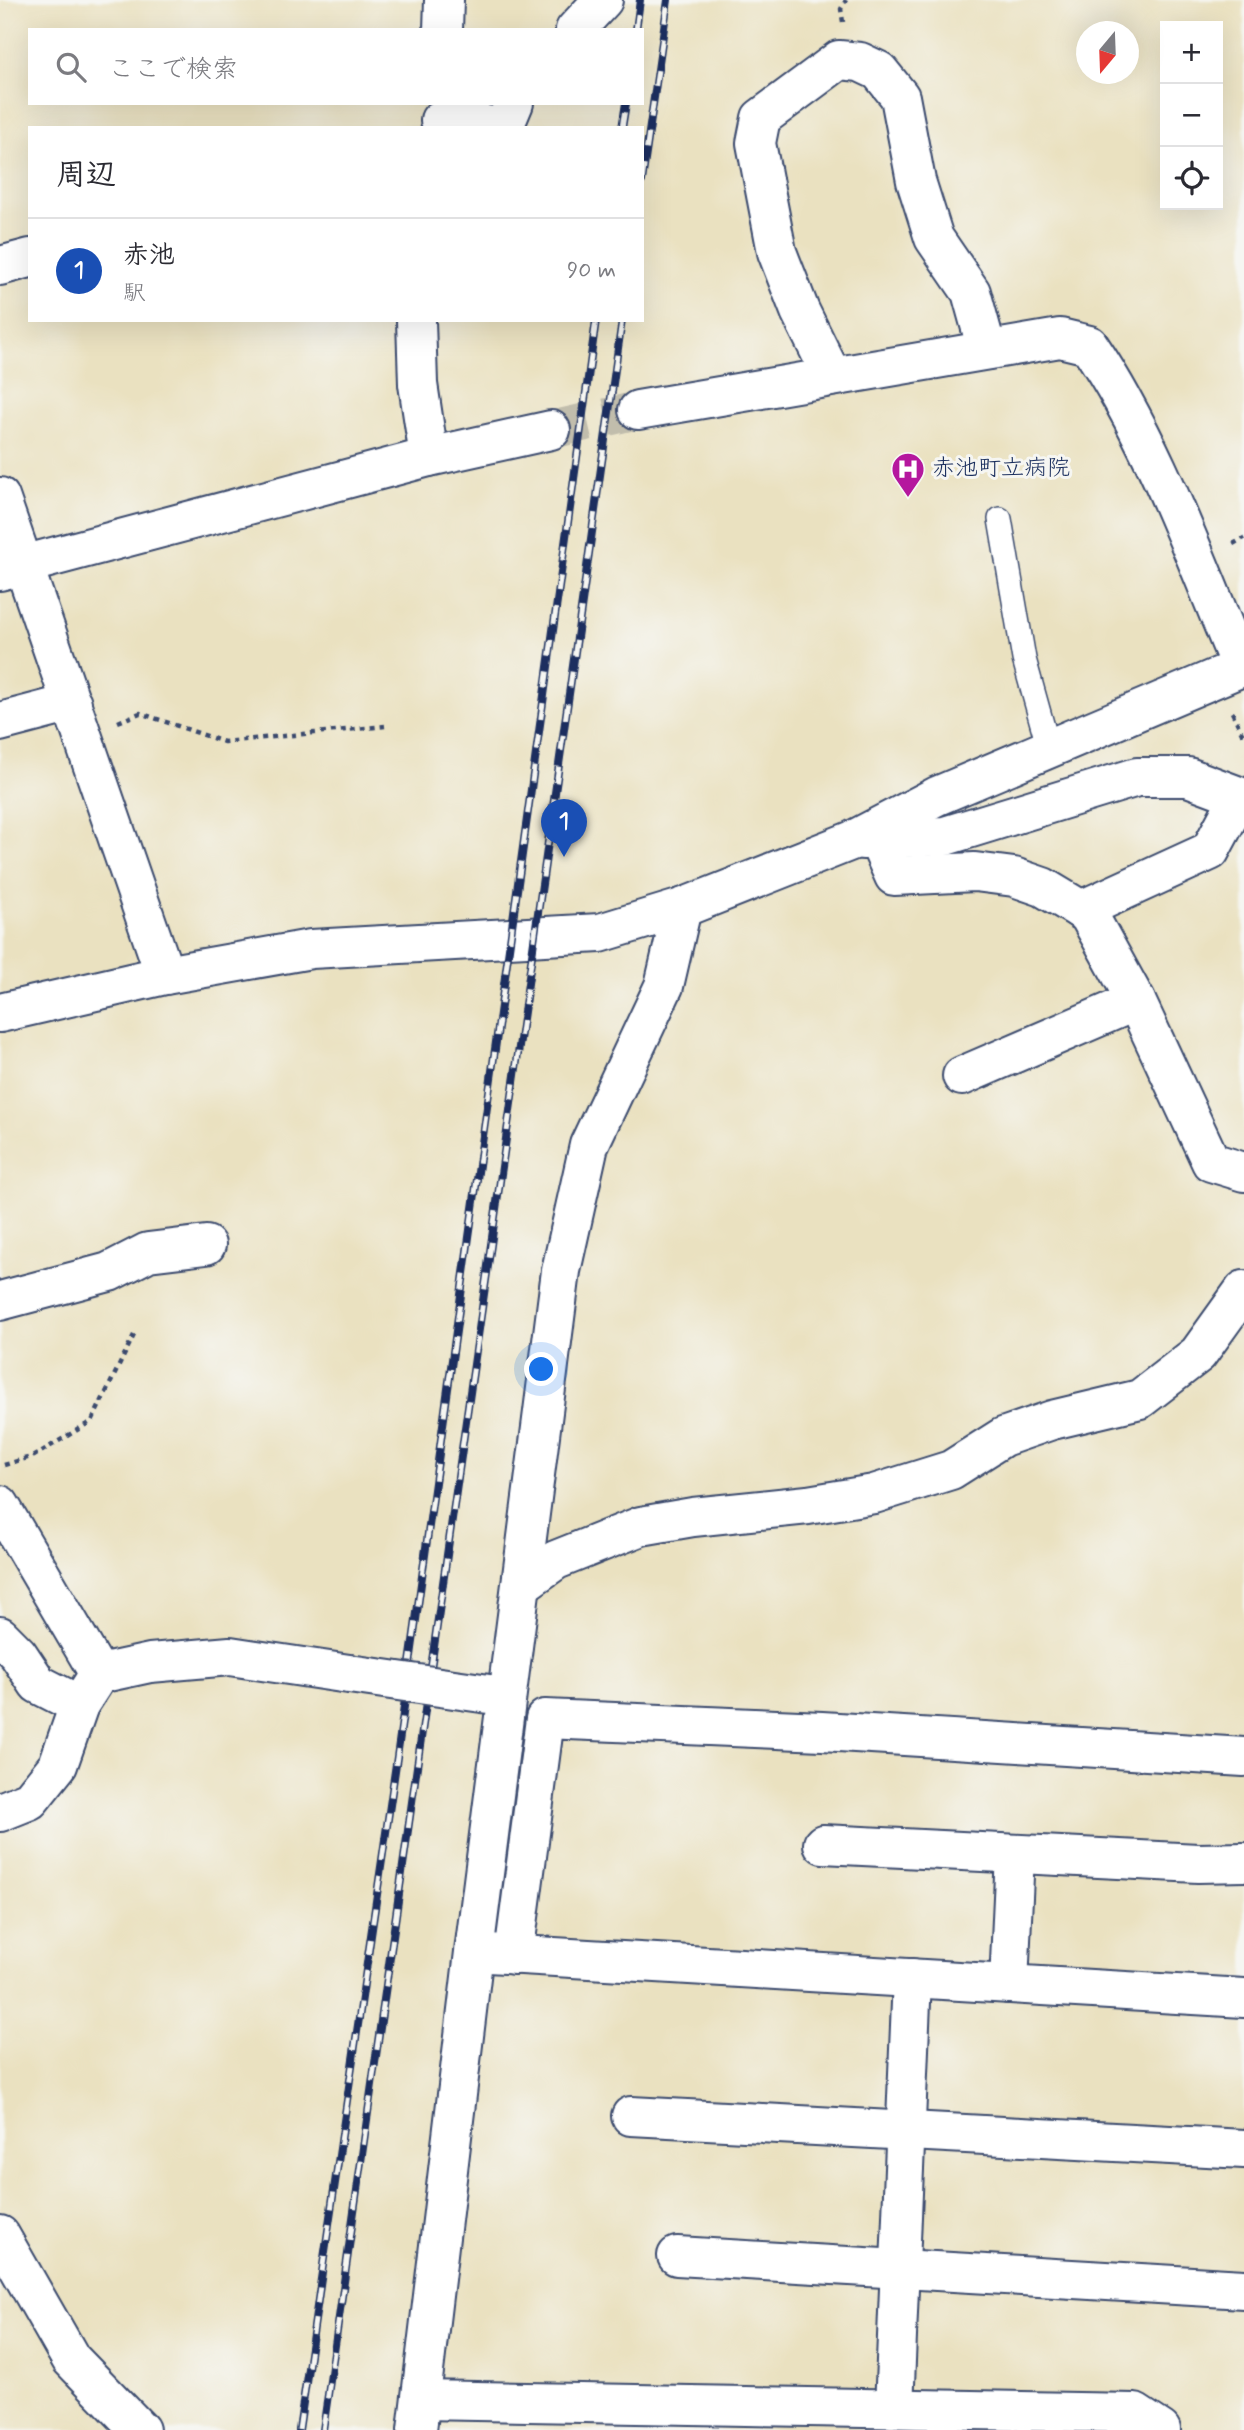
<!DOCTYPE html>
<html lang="ja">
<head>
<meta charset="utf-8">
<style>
  :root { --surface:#fff; --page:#f2f2f3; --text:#2b2b33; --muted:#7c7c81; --line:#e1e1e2; --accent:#b5179e }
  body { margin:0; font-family:Mynerve,"Klee One",sans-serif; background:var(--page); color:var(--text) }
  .controls { position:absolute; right:21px; top:21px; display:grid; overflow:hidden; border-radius:0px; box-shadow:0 7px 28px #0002 }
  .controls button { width:63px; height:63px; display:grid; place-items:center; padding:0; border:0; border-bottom:2px solid var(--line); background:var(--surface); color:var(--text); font:35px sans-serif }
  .compass { position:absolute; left:1076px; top:21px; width:63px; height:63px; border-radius:50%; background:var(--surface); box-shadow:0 7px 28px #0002; rotate:199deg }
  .you { position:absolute; left:542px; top:1370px; width:24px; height:24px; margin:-18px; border:5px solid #fff; border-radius:50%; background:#1a73e8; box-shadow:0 0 0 10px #1a73e833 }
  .badge { display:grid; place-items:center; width:46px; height:46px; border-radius:50%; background:var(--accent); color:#fff; font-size:23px; font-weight:700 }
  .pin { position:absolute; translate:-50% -58px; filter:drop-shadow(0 2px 4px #0008) }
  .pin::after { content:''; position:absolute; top:37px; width:24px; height:21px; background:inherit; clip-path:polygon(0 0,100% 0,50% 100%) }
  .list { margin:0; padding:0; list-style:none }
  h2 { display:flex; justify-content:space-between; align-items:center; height:91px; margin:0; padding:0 28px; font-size:30px }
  h2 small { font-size:23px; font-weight:400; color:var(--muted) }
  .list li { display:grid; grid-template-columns:46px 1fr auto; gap:21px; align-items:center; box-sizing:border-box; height:105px; padding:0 28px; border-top:2px solid var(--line) }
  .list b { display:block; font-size:26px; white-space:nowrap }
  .list p { margin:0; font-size:23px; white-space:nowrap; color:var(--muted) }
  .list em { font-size:23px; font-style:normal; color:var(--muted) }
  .icon { flex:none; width:38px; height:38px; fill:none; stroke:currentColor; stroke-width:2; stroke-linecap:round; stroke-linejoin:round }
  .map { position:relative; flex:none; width:1244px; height:2430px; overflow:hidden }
  .search { position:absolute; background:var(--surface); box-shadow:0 7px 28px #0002; left:28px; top:28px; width:616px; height:77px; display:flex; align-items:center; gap:18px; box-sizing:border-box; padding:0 24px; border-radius:0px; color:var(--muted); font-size:26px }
  .panel { position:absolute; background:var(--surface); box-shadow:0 7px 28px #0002; left:28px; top:126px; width:616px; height:196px; border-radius:0px }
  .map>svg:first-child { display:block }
</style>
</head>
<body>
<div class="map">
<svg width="1244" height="2430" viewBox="0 0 1244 2430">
  <rect width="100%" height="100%" fill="#f6f6f2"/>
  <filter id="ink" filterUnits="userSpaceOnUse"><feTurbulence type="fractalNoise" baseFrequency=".0143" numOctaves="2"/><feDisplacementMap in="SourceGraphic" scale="14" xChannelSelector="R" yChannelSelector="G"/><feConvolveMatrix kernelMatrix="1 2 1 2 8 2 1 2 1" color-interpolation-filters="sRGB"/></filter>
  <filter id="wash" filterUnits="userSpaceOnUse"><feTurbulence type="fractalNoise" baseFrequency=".00686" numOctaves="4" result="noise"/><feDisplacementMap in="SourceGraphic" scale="28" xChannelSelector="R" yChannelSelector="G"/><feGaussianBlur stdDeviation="1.57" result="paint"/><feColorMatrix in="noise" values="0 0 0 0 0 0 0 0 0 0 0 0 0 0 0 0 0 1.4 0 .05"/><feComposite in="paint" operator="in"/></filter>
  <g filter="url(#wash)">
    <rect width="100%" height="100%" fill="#eae1c0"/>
  </g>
  <g filter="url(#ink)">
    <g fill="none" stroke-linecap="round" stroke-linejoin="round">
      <polyline stroke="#c1bdac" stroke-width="38" stroke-dasharray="38 19" stroke-linecap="butt" points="551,430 638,410"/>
      <defs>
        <polyline id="service" points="1000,519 1024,659 1049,749"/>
        <g id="minor">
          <polyline points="443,30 444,0"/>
          <polyline points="575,30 603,0"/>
          <polyline points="440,120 504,127 514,103"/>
          <polyline points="0,266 30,258"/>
          <polyline points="416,320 418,384 429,457"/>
          <polyline points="832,376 800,311 777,252 756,143 761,118 839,60 860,62 879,71 900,97 916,181 934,238 971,292 987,350"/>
          <path d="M638 410 1060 338 1089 345C1155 443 1195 559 1241 668"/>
          <polyline points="0,497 165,975"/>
          <polyline points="0,571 429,457 551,430"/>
          <polyline points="0,722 72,703"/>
          <polyline points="863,840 945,836 1137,777 1188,777 1244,798"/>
          <polyline points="878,840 894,876 975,872 1014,877 1043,887 1088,914 1136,1001 1211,1162 1244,1172"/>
          <polyline points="1081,910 1210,851 1239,797"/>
          <polyline points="0,1013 165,975 311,949 600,933 682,908 851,841 937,796 1244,666"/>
          <polyline points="962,1076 1136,1001"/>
          <polyline points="0,1301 109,1272 148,1252 206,1245"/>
          <polyline points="0,1505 99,1674"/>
          <polyline points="521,1585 556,1560 641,1526 693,1517 808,1505 874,1494 951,1470 1003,1437 1052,1420 1140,1399 1198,1354 1244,1290"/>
          <polyline points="0,1636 18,1654 38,1684 79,1705"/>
          <polyline points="0,1812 30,1800 58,1765 79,1705 99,1674 150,1663 230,1656 349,1674"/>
          <polyline points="823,1844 1198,1863 1244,1862"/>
          <polyline points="488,1953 1244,1998"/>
          <polyline points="514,1955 545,1719 822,1731 1244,1757"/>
          <polyline points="1009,1984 1015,1854"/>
          <polyline points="631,2116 1244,2149"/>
          <polyline points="0,2235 71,2359 140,2430"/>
          <polyline points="677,2256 1244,2289"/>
          <polyline points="421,2400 1135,2413 1161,2430"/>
          <polyline points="894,2408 912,1978"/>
        </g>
        <polyline id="tertiary" points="417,2430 474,1952 561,1271 589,1145 664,986 682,908"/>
      </defs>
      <use href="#service" stroke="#3a4a6d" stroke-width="26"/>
      <use href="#minor" stroke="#3a4a6d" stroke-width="42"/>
      <use href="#tertiary" stroke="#3a4a6d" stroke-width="42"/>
      <g stroke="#3a4a6d" stroke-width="4.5" stroke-dasharray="5 5" stroke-linecap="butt">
        <polyline points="843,22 841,9 846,0"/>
        <polyline points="1233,544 1244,538"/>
        <polyline points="1232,712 1244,737"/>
        <polyline points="118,722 140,713 224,742 385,726"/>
        <polyline points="4,1465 34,1456 92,1421 134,1335"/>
      </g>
      <use href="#service" stroke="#fff" stroke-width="23"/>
      <use href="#minor" stroke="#fff" stroke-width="38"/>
      <use href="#tertiary" stroke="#fff" stroke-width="38"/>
      <defs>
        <g id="rail">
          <polyline points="636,30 640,0"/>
          <polyline points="622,128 626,103"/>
          <polyline points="642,181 668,0"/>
          <polyline points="299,2430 397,1757 596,320"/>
          <polyline points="323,2430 622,320"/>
        </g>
      </defs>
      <use href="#rail" stroke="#1b2f5e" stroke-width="8"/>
      <use href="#rail" stroke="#f6f6f2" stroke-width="5" stroke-dasharray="16" stroke-linecap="butt"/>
      <defs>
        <polyline id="minor-bridge" points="349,1674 489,1694"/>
      </defs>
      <use href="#minor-bridge" stroke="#3a4a6d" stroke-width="42" stroke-linecap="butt"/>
      <use href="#minor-bridge" stroke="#fff" stroke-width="38"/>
    </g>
  </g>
  <defs>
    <symbol id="hospital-pin" viewBox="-11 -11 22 30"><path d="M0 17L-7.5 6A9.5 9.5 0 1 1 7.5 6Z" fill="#b5179e" stroke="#f6f6f2"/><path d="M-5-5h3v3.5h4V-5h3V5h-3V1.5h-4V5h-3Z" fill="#fff"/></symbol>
  </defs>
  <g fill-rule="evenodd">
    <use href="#hospital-pin" x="889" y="450" width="38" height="52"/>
  </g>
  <g text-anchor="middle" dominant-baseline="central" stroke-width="6" stroke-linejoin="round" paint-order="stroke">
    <g font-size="23" fill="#1b2f5e" stroke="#f6f6f2" text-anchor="start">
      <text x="932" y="469">赤池町立病院</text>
    </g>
  </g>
</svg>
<div class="controls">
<button>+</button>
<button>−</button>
<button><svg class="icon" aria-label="locate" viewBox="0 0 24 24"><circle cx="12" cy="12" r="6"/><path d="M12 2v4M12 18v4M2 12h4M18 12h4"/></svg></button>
</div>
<svg class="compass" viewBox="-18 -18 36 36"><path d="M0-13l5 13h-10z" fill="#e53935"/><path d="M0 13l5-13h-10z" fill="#7c7c81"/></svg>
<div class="you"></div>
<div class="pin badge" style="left:564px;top:857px;background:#1a4fb4">1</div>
<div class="search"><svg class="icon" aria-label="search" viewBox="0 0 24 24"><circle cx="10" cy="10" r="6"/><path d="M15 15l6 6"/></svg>ここで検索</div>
<section class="panel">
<h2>周辺<small></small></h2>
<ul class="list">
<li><span class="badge" style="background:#1a4fb4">1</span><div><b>赤池</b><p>駅</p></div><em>90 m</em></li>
</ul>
</section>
</div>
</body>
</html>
